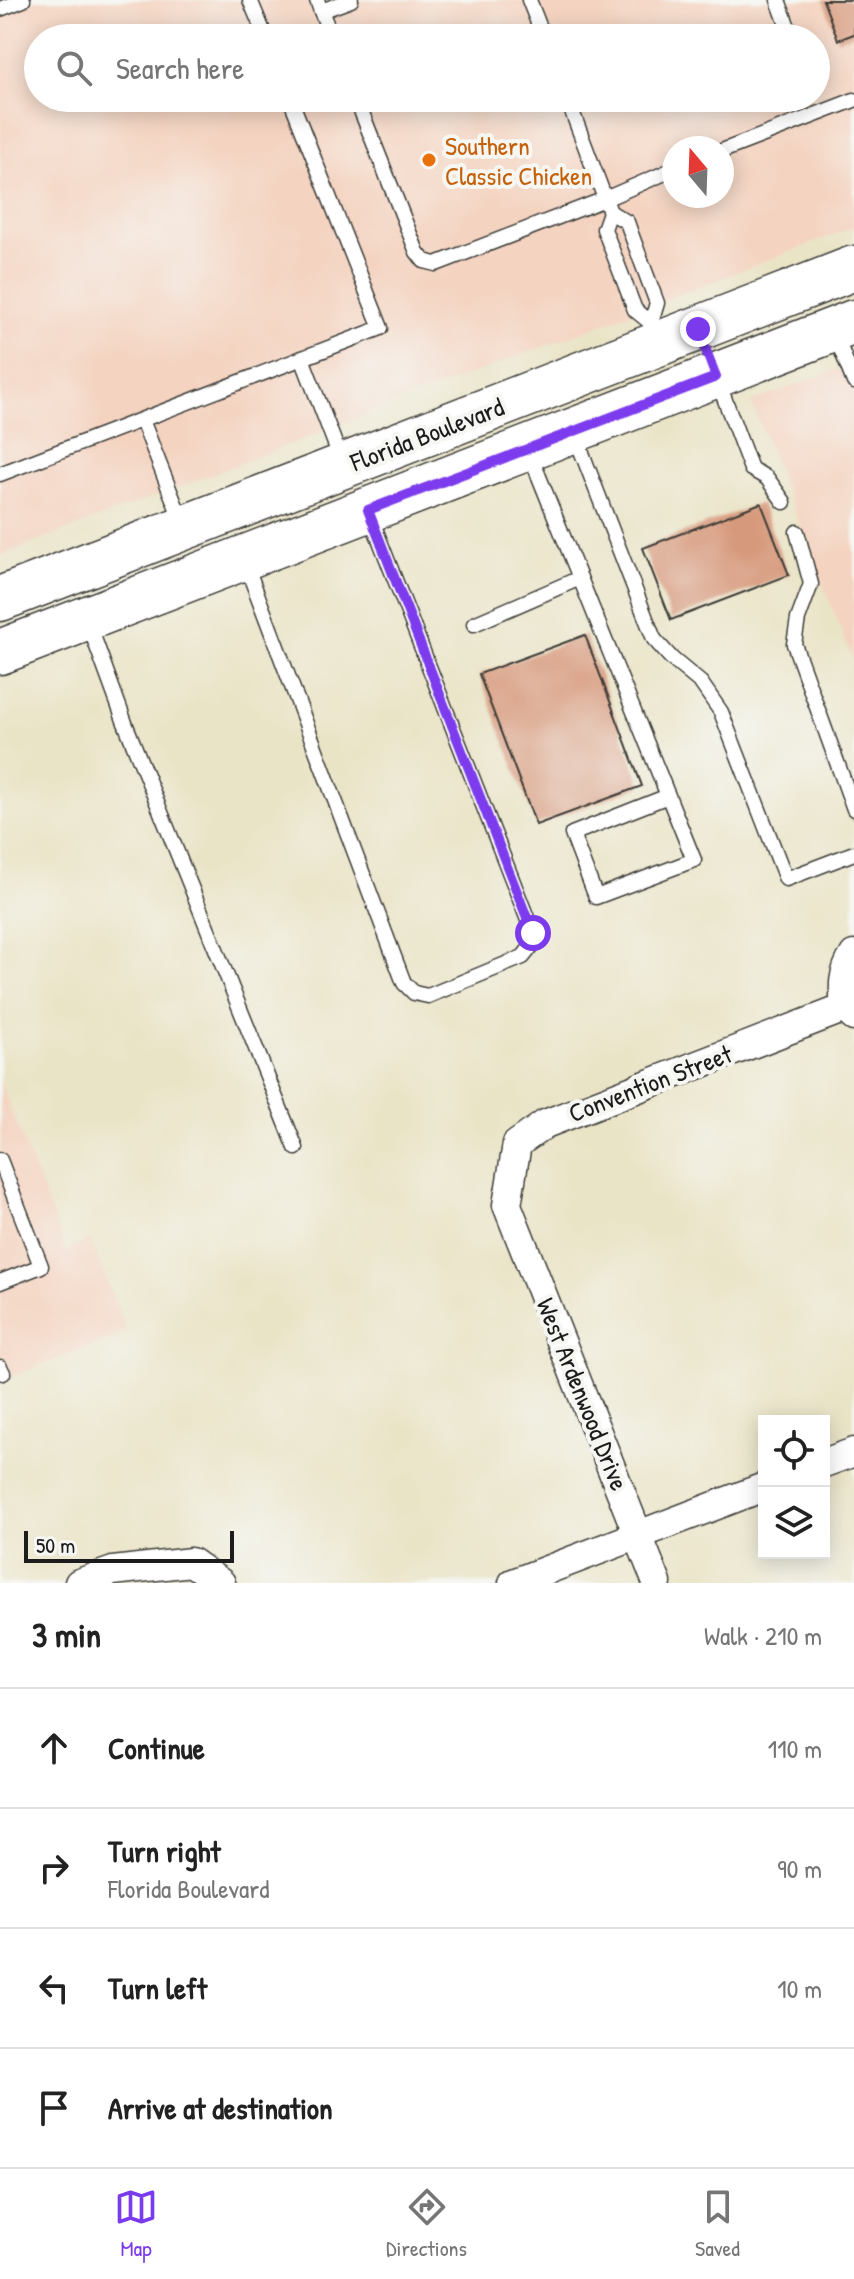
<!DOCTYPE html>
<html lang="en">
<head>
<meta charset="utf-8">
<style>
  :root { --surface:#fff; --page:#f6f6f6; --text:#222; --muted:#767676; --line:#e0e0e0; --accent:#7c3aed }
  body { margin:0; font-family:"Patrick Hand",sans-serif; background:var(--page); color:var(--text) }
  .controls { position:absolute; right:24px; bottom:24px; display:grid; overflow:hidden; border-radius:0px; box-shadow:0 4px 20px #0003 }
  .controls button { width:72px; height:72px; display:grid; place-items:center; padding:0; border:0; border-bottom:2px solid var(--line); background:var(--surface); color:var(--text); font:40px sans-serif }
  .compass { position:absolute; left:662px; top:136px; width:72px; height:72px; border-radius:50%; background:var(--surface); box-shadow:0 4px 20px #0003; rotate:341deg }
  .scale { position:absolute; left:24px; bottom:20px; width:210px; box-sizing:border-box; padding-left:8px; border:4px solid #1c1c1c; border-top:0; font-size:22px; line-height:28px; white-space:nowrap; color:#1c1c1c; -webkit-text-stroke:6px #f6f6f2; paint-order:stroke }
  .stop { position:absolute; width:24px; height:24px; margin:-18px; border:6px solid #7c3aed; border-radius:50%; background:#fff }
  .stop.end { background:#7c3aed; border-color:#fff; box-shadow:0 2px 8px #0008 }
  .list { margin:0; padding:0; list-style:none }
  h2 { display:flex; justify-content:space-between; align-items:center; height:104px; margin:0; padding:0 32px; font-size:34px }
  h2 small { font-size:26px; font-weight:400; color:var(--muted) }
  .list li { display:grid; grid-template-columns:52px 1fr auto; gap:24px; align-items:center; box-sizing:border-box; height:120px; padding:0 32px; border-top:2px solid var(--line) }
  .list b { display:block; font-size:30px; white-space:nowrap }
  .list p { margin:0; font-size:26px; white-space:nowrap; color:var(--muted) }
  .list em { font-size:26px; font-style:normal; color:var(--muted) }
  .icon { flex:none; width:44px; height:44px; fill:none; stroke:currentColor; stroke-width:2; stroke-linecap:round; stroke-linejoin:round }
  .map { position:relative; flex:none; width:854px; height:1583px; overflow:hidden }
  .search { position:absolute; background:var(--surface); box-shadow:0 4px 20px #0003; left:24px; right:24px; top:24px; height:88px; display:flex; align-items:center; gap:20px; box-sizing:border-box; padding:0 28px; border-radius:44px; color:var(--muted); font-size:30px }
  .sheet { height:584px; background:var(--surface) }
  nav { display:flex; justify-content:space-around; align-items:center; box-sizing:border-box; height:112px; border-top:2px solid var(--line); background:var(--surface); font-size:22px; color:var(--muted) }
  nav a { display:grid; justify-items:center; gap:4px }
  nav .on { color:var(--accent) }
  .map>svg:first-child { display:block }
</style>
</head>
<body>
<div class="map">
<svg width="854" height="1583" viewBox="0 0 854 1583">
  <rect width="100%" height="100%" fill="#f6f6f2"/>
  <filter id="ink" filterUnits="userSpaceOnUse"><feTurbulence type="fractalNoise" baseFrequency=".0125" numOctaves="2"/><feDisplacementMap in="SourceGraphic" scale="16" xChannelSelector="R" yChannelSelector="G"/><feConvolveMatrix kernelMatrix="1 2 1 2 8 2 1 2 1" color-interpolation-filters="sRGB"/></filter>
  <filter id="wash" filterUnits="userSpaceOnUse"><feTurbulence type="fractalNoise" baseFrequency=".006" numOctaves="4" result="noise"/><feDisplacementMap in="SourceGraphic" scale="32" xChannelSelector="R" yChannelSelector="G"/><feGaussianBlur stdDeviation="1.8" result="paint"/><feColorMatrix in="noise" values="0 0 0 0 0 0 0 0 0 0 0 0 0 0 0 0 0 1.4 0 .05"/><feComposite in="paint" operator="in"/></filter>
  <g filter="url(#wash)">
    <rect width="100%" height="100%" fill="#eae4c7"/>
    <g fill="#f4d3c0" fill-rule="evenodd">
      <path d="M0 0H854V227L0 556ZM38 38H816V98H38ZM674 148H722V196H674Z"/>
      <polygon points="854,363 854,663 751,402"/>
      <polygon points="0,1082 66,1251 90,1239 127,1332 0,1381"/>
    </g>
    <g id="blocks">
      <g fill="#d7997c">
        <polygon points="823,0 854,0 854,34 838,40"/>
        <polygon points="761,503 789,575 671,620 643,548"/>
        <polygon points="585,635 642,786 536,825 479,674"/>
      </g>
    </g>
  </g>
  <g filter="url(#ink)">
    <use href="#blocks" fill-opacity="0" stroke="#3b3a36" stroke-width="2"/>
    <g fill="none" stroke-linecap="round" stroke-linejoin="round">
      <defs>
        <g id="lane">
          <polyline points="250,0 266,38"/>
          <polyline points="317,0 321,11 351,0"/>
          <polyline points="529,0 544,38"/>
          <polyline points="778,0 792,38"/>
          <polyline points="0,9 23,0"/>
          <polyline points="321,11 332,38"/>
          <polyline points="356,98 417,252 424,261 436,264 605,199 674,169"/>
          <polyline points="567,98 610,212 604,229 635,310 651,323 657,338"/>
          <polyline points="722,151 854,100"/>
          <polyline points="610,212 627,222 633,239 657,303 651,323"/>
          <polyline points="835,334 854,382"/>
          <polyline points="302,358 342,462"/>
          <polyline points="717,379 751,469 767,478 784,502"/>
          <polyline points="142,420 183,524"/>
          <polyline points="575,435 654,639 672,659 701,683 721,712 786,879 854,853"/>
          <polyline points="529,452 694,860 596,897 572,834 668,796"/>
          <polyline points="0,474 381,328 290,98"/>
          <polyline points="797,532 811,584 798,619 794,644 854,809"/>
          <polyline points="245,562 404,983 414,993 428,996 523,957 531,947 533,933 369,513"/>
          <polyline points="88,622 125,723 296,1148"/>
          <polyline points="474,624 580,578"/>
          <polyline points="0,1160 41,1266 0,1282"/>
          <polyline points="0,1367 3,1373"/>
        </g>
        <g id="street">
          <path d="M854 955C842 973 843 987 845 1008L854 1017"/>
          <polyline points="824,1463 854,1452"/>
          <polyline points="79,1583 113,1571 191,1562 221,1583"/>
          <polyline points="513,1583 764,1487"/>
          <polyline points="657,1583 507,1205 517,1144 545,1124 845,1008"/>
        </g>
        <g id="primary">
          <polyline points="0,599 854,268"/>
          <polyline points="0,652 854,322"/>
        </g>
      </defs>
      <use href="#lane" stroke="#3b3a36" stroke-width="17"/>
      <use href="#street" stroke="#3b3a36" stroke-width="31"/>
      <use href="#primary" stroke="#3b3a36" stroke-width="47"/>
      <use href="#lane" stroke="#fff" stroke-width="14"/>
      <use href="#street" stroke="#fff" stroke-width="28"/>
      <use href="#primary" stroke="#fff" stroke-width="44"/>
    </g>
  </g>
  <g fill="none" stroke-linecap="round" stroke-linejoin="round" filter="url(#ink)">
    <polyline stroke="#7c3aed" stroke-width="10" points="533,933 368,510 716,377 698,329"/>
  </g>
  <circle fill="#e8710a" stroke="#f6f6f2" stroke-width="3" cx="429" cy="160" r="8"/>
  <g text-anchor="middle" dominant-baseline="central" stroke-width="8" stroke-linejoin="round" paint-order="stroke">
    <g font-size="26" fill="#c56008" stroke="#f6f6f2" text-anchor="start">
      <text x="445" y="145">Southern<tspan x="445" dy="30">Classic Chicken</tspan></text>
    </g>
    <g font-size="26" fill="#1c1c1c" stroke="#f6f6f2">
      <text transform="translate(427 434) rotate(-21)">Florida Boulevard</text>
      <text transform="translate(650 1083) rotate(-21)">Convention Street</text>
      <text transform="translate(583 1394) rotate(68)">West Ardenwood Drive</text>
    </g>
  </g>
</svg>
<div class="controls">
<button><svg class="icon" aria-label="locate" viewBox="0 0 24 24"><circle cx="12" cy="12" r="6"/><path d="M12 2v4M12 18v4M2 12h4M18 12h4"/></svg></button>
<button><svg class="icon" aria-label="layers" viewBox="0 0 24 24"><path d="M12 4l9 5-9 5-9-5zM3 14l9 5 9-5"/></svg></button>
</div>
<svg class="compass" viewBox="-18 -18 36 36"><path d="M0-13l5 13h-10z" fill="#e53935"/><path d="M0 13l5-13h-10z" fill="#767676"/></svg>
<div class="scale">50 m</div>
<div class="stop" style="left:533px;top:933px"></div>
<div class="stop end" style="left:698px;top:329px"></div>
<div class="search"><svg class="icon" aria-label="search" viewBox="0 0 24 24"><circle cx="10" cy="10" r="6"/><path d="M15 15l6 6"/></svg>Search here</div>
</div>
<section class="sheet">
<h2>3 min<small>Walk · 210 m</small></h2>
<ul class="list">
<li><svg class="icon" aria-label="ahead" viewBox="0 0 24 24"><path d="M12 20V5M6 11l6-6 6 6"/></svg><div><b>Continue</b></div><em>110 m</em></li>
<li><svg class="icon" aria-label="right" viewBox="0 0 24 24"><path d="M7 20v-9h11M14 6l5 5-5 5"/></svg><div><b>Turn right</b><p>Florida Boulevard</p></div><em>90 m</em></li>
<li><svg class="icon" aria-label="left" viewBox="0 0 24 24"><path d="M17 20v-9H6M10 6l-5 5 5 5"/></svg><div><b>Turn left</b></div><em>10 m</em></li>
<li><svg class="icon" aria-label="arrive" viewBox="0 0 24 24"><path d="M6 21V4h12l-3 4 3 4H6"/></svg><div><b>Arrive at destination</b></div></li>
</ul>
</section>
<nav>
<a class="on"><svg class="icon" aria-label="map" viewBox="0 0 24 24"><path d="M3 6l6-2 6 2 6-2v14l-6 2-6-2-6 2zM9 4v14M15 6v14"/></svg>Map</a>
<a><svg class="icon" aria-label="directions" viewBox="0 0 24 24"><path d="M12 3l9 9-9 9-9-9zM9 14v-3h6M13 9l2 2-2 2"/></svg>Directions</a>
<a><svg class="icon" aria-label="saved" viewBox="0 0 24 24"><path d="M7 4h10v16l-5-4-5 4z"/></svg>Saved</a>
</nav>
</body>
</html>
